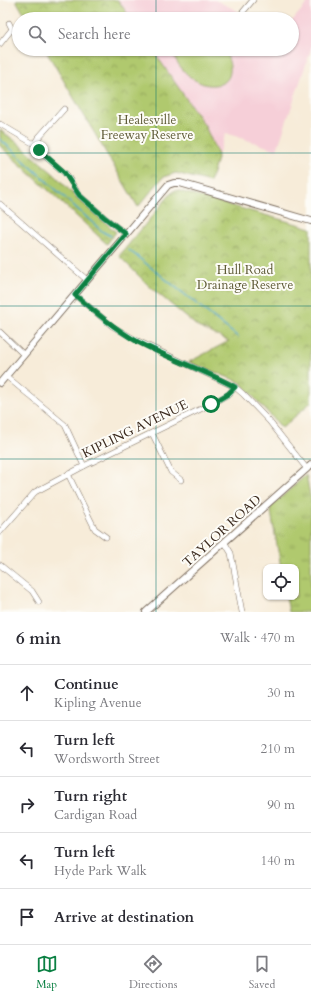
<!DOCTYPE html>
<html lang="en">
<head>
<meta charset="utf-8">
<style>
  :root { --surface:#fff; --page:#f7f7f7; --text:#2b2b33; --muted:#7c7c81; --line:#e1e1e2; --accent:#0b8043 }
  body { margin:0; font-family:Cardo,serif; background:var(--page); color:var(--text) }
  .controls { position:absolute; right:12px; bottom:12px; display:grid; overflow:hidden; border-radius:8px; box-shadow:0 1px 3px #0004 }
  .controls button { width:36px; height:36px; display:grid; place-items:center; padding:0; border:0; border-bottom:1px solid var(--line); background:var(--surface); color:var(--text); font:20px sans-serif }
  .stop { position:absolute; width:12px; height:12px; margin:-9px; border:3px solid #0b8043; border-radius:50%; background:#fff }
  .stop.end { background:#0b8043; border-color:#fff; box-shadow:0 1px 4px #0008 }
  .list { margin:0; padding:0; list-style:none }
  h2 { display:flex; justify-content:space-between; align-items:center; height:52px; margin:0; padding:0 16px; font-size:17px }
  h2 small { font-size:13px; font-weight:400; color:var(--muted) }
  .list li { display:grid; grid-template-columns:26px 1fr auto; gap:12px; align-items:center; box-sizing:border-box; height:56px; padding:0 16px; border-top:1px solid var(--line) }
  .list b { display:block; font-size:15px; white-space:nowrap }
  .list p { margin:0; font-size:13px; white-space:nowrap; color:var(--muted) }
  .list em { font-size:13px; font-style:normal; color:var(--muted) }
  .icon { flex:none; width:22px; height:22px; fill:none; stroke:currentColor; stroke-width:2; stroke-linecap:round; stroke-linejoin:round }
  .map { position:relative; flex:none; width:311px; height:612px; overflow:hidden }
  .search { position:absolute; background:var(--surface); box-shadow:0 1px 3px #0004; left:12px; right:12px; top:12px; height:44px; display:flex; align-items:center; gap:10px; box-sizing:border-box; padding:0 14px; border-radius:22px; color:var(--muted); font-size:15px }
  .sheet { height:332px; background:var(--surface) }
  nav { display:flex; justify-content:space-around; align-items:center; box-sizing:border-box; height:56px; border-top:1px solid var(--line); background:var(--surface); font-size:11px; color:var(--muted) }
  nav a { display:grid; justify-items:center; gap:2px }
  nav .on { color:var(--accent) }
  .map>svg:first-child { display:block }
</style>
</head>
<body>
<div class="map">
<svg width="311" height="612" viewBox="0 0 311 612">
  <defs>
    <pattern id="grass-tufts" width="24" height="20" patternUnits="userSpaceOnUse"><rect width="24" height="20" fill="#b0c96e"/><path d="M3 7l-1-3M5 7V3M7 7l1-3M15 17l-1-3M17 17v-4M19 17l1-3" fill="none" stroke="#90a35a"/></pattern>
    <pattern id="park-crowns" width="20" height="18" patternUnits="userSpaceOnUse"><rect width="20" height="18" fill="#b0c96e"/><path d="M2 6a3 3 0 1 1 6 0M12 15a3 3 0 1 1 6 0" fill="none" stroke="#90a35a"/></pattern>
  </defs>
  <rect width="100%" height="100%" fill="#fdfcf7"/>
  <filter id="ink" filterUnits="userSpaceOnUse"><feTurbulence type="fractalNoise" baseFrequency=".025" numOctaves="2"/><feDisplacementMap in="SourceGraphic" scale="8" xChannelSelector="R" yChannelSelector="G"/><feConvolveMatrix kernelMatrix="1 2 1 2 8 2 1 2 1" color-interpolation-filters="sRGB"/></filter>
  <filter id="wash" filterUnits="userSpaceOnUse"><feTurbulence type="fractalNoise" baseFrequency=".012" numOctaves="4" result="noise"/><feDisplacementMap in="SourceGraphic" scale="16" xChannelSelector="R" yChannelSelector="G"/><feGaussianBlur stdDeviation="0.9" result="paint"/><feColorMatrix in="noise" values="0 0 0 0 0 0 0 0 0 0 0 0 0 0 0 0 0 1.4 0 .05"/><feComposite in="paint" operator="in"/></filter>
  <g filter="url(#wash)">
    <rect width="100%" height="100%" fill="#f7ecd9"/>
    <g fill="#f6cfd8">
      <polygon points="118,0 215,0 236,10 246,19 131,19"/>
      <polygon points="310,0 311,0 311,49 277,150 226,133 218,155 205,126 152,49 292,49 292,21"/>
    </g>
    <polygon fill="url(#grass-tufts)" stroke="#767a46" points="306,475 311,500 311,612 289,612 286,597 296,597 296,567 281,567 270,507"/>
    <g fill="url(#park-crowns)" stroke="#767a46">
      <polygon points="16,0 118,0 131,19 27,19"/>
      <polygon points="45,49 152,49 205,126 218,155 210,182 176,173 163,177 138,207"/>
      <polygon points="0,130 18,143 55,175 73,194 116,232 107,244 0,146"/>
      <polygon points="176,190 311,228 311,402 282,428 240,382 189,362 229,341 198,327 148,285 119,256 173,191"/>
    </g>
    <path fill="#b0c96e" stroke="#767a46" d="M172 49H223C232 61 236 84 214 85 195 87 175 66 172 49Z"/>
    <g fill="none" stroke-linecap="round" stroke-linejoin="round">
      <g stroke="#4da9cb" stroke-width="1.5">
        <polyline points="0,139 103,232 111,236"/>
        <polyline points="129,250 238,337"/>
      </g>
    </g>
  </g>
  <g filter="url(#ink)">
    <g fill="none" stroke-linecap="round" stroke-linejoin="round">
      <defs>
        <g id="minor">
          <polyline points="237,19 253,0"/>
          <polyline points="9,23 12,29 16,33"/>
          <polyline points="0,44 12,29"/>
          <polyline points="64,109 38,138 34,144 41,153 67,175 79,195 104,217 126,234"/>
          <polyline points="0,124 34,144"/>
          <polyline points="0,204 87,280"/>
          <polyline points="75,295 112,326 138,341 235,387 243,394 269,421 307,469"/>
          <polyline points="0,332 24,355"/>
          <polyline points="6,376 65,425 84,466"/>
          <polyline points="152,433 171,472 181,480"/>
          <polyline points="68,474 95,529 106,537"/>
          <polyline points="0,532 35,492 84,466 211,404 229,394 235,387"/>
          <polyline points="225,543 231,553 242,612"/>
          <polyline points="0,565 32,591 39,602"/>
        </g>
        <g id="tertiary">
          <polyline points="0,383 168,185 174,183 180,183 311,221"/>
          <polyline points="146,612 311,465"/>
        </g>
      </defs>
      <use href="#minor" stroke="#7d6e5f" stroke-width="6"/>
      <use href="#tertiary" stroke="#7d6e5f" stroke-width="8"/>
      <use href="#minor" stroke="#fff" stroke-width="5"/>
      <use href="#tertiary" stroke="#fff" stroke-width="6"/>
    </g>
  </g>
  <g fill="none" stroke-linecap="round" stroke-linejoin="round" filter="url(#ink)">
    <path stroke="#0b8043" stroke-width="5" d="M39 150 64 172 79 195 104 217 126 234 75 295C95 312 115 329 138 342 170 359 204 370 235 387L228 394 211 404"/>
  </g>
  <path fill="none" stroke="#0f766e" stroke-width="1" stroke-opacity="0.55" d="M156 0V19M156 49V612M0 153H311M0 306H311M0 459H311"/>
  <g text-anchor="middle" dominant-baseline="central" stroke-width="4" stroke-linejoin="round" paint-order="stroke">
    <g font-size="13" fill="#5e5a36" stroke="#fdfcf7">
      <text x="147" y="120">Healesville<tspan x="147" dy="15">Freeway Reserve</tspan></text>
      <text x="245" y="270">Hull Road<tspan x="245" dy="15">Drainage Reserve</tspan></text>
    </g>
    <g font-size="13" fill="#3b2a1e" stroke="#fdfcf7">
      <text transform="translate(135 429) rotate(-26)">KIPLING AVENUE</text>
      <text transform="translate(222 531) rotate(-42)">TAYLOR ROAD</text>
    </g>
  </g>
</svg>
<div class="controls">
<button><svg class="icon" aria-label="locate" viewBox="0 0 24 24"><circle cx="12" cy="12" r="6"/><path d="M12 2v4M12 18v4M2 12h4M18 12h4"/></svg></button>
</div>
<div class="stop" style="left:211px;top:404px"></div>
<div class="stop end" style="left:39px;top:150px"></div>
<div class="search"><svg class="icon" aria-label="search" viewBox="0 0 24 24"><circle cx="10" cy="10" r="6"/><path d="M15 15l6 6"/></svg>Search here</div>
</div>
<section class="sheet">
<h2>6 min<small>Walk · 470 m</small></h2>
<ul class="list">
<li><svg class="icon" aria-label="ahead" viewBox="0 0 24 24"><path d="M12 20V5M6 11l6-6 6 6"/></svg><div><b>Continue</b><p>Kipling Avenue</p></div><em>30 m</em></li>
<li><svg class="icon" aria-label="left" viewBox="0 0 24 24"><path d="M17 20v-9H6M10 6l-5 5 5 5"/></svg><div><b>Turn left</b><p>Wordsworth Street</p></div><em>210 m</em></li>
<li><svg class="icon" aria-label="right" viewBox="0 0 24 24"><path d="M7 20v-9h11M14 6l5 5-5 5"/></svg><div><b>Turn right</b><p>Cardigan Road</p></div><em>90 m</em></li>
<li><svg class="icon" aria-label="left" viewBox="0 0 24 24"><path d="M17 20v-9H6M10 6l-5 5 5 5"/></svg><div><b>Turn left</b><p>Hyde Park Walk</p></div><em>140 m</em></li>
<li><svg class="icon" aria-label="arrive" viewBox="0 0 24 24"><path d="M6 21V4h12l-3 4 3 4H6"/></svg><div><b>Arrive at destination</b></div></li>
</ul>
</section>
<nav>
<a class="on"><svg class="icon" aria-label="map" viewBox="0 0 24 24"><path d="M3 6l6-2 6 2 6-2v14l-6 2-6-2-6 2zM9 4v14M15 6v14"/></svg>Map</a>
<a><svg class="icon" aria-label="directions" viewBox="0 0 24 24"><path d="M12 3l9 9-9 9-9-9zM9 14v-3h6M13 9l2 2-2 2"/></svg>Directions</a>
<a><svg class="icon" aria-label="saved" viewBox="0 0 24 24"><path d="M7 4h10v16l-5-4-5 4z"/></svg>Saved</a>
</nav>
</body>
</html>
